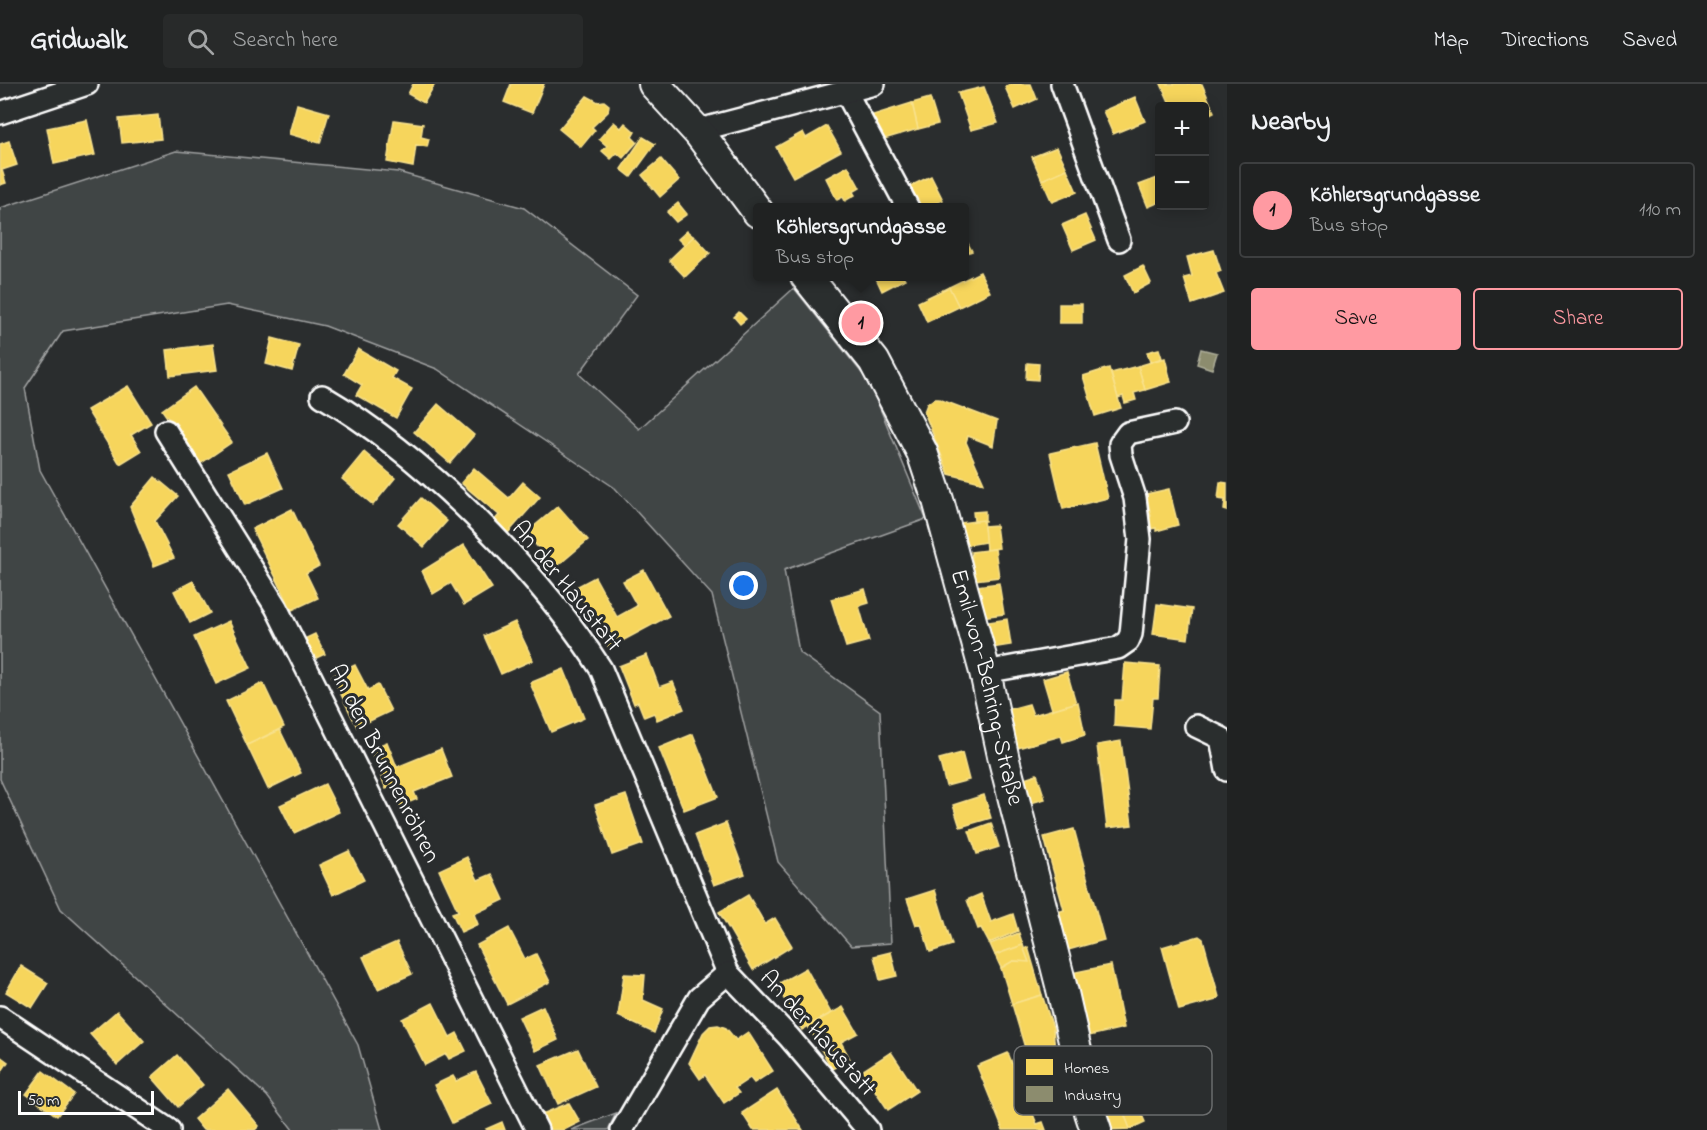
<!DOCTYPE html>
<html lang="en">
<head>
<meta charset="utf-8">
<style>
  :root { --surface:#202222; --page:#282a2a; --text:#f1f3f6; --muted:#a2a4a5; --line:#3d3f40; --accent:#ff9aa2 }
  body { margin:0; font-family:"Indie Flower",sans-serif; background:var(--page); color:var(--text) }
  .controls { position:absolute; right:18px; top:18px; display:grid; overflow:hidden; border-radius:6px; box-shadow:0 3px 15px #0003 }
  .controls button { width:54px; height:54px; display:grid; place-items:center; padding:0; border:0; border-bottom:2px solid var(--line); background:var(--surface); color:var(--text); font:30px sans-serif }
  .scale { position:absolute; left:18px; bottom:15px; width:136px; box-sizing:border-box; padding-left:6px; border:3px solid #fff; border-top:0; font-size:16px; line-height:21px; white-space:nowrap; color:#fff; -webkit-text-stroke:4px #2a2d2e; paint-order:stroke }
  .you { position:absolute; left:744px; top:502px; width:21px; height:21px; margin:-15px; border:4px solid #fff; border-radius:50%; background:#1a73e8; box-shadow:0 0 0 9px #1a73e833 }
  .badge { display:grid; place-items:center; width:39px; height:39px; border-radius:50%; background:var(--accent); color:#111; font-size:20px; font-weight:700 }
  .pin { position:absolute; translate:-50% -50%; border:3px solid #fff; box-shadow:0 2px 6px #0006 }
  .popup { position:absolute; left:753px; top:119px; width:216px; height:78px; box-sizing:border-box; display:grid; place-content:center; border-radius:6px; background:var(--surface); filter:drop-shadow(0 2px 4px #0005); font-size:20px; white-space:nowrap; color:var(--muted) }
  .popup b { font-size:22px; color:var(--text) }
  .popup::after { content:''; position:absolute; left:50%; top:100%; margin-left:-12px; border:12px solid transparent; border-top-color:var(--surface) }
  .list { margin:0; padding:0; list-style:none }
  h2 { display:flex; justify-content:space-between; align-items:center; height:78px; margin:0; padding:0 24px; font-size:26px }
  h2 small { font-size:20px; font-weight:400; color:var(--muted) }
  .list li { display:grid; grid-template-columns:39px 1fr auto; gap:18px; align-items:center; box-sizing:border-box; height:96px; margin:0 12px 12px; padding:0 12px; border:2px solid var(--line); border-radius:6px }
  .list b { display:block; font-size:22px; white-space:nowrap }
  .list p { margin:0; font-size:20px; white-space:nowrap; color:var(--muted) }
  .list em { font-size:20px; font-style:normal; color:var(--muted) }
  .actions { display:flex; gap:12px; padding:18px 24px }
  .actions a { flex:1; padding:14px 0; border:2px solid var(--accent); border-radius:6px; text-align:center; font-size:21px; color:var(--accent) }
  .actions .main { background:var(--accent); color:#111 }
  .icon { flex:none; width:33px; height:33px; fill:none; stroke:currentColor; stroke-width:2; stroke-linecap:round; stroke-linejoin:round }
  .map { position:relative; flex:none; width:1227px; height:1046px; overflow:hidden }
  header { display:flex; align-items:center; gap:36px; box-sizing:border-box; height:84px; padding:0 30px; background:var(--surface); border-bottom:2px solid var(--line) }
  header strong { font-size:28px }
  nav { display:flex; gap:33px; margin-inline-start:auto; font-size:21px }
  .search { width:420px; height:54px; background:var(--page); display:flex; align-items:center; gap:15px; box-sizing:border-box; padding:0 21px; border-radius:6px; color:var(--muted); font-size:22px }
  main { display:flex }
  aside { flex:1; background:var(--surface) }
  .map>svg:first-child { display:block }
</style>
</head>
<body>
<header>
<strong>Gridwalk</strong>
<div class="search"><svg class="icon" aria-label="search" viewBox="0 0 24 24"><circle cx="10" cy="10" r="6"/><path d="M15 15l6 6"/></svg>Search here</div>
<nav><a>Map</a><a>Directions</a><a>Saved</a></nav>
</header>
<main>
<div class="map">
<svg width="1227" height="1046" viewBox="0 0 1227 1046">
  <rect width="100%" height="100%" fill="#2a2d2e"/>
  <filter id="ink" filterUnits="userSpaceOnUse"><feTurbulence type="fractalNoise" baseFrequency=".0167" numOctaves="2"/><feDisplacementMap in="SourceGraphic" scale="12" xChannelSelector="R" yChannelSelector="G"/><feConvolveMatrix kernelMatrix="1 2 1 2 8 2 1 2 1" color-interpolation-filters="sRGB"/></filter>
  <g filter="url(#ink)">
    <g fill="#414445" stroke="#a0a2a2" stroke-width="1.5">
      <polygon points="176,67 398,88 524,124 637,211 579,290 639,345 794,204 869,298 926,435 784,486 799,568 880,627 891,859 851,862 778,778 712,511 615,404 437,285 325,242 227,221 63,247 25,304 40,386 358,961 382,1046 293,1046 267,1012 61,825 0,695 0,124"/>
      <polygon points="616,1029 608,1046 571,1046"/>
    </g>
    <g fill="#f6d55c" stroke="#f9e28d" stroke-width="1.5">
      <polygon points="413,0 435,0 424,19 408,10"/>
      <polygon points="511,0 544,0 532,29 504,18"/>
      <polygon points="1011,0 1031,0 1037,15 1015,25 1005,3"/>
      <polygon points="1161,0 1202,0 1214,28 1204,33 1204,22 1171,22"/>
      <polygon points="984,3 998,39 971,46 958,9"/>
      <polygon points="587,12 598,18 604,17 609,21 608,28 592,43 595,46 581,63 559,45"/>
      <polygon points="1135,13 1145,37 1113,50 1103,27"/>
      <polygon points="930,14 938,40 918,45 912,19"/>
      <polygon points="912,19 918,45 877,57 870,32"/>
      <polygon points="297,20 329,29 320,59 289,50"/>
      <polygon points="158,31 161,55 122,59 119,35"/>
      <polygon points="87,36 95,71 54,80 47,44"/>
      <polygon points="394,36 423,40 421,53 429,55 427,63 416,61 413,83 387,78"/>
      <polygon points="614,38 621,44 625,39 635,48 632,53 637,58 623,74 617,69 611,75 602,67 607,62 599,55"/>
      <polygon points="827,42 841,67 793,93 776,63 803,48 806,54"/>
      <polygon points="643,53 655,60 631,93 621,85"/>
      <polygon points="9,57 17,81 2,86 6,99 0,101 0,60"/>
      <polygon points="1057,63 1067,85 1042,96 1032,73"/>
      <polygon points="661,75 679,96 660,113 642,91"/>
      <polygon points="848,82 860,104 853,108 855,111 845,117 843,113 837,116 826,94"/>
      <polygon points="1067,85 1077,108 1052,118 1042,96"/>
      <polygon points="931,92 943,116 926,124 918,124 908,103"/>
      <polygon points="1160,93 1160,118 1148,123 1139,101"/>
      <polygon points="678,119 687,130 676,138 667,128"/>
      <polygon points="1085,131 1096,156 1073,166 1062,141"/>
      <polygon points="687,147 694,153 685,162 678,155"/>
      <polygon points="694,152 710,169 685,193 669,176"/>
      <polygon points="964,152 972,167 964,170"/>
      <polygon points="1214,166 1221,187 1216,189 1224,209 1192,220 1184,194 1192,192 1187,173"/>
      <polygon points="1143,182 1151,199 1133,209 1125,191"/>
      <polygon points="980,188 990,208 959,223 949,203"/>
      <polygon points="875,192 903,192 905,195 882,207"/>
      <polygon points="949,203 959,223 927,238 918,218"/>
      <rect x="1059" y="220" width="23" height="19"/>
      <polygon points="739,228 746,235 740,240 734,233"/>
      <polygon points="272,254 299,261 292,287 266,280"/>
      <polygon points="213,260 217,286 170,292 167,266"/>
      <polygon points="358,265 396,287 392,294 412,305 396,334 356,311 362,301 344,290"/>
      <polygon points="1159,265 1162,274 1150,278 1147,268"/>
      <polygon points="1165,274 1171,298 1145,306 1138,282"/>
      <polygon points="1027,279 1039,280 1038,296 1026,295"/>
      <polygon points="1138,282 1145,306 1134,309 1136,316 1125,319 1123,312 1118,314 1111,289"/>
      <polygon points="1109,284 1121,324 1095,332 1083,292"/>
      <polygon points="128,302 151,339 131,351 141,367 120,380 87,326"/>
      <polygon points="194,303 232,358 200,380 162,326"/>
      <polygon points="934,315 939,315 997,337 993,362 968,352 966,358 984,399 949,390 924,328 927,320"/>
      <polygon points="438,320 474,351 450,379 414,348"/>
      <polygon points="1095,359 1108,414 1063,425 1050,369"/>
      <polygon points="364,368 395,394 373,421 342,395"/>
      <polygon points="267,369 283,404 245,421 229,387"/>
      <polygon points="474,384 509,414 523,398 540,413 508,449 494,437 499,431 461,399"/>
      <polygon points="155,393 178,412 155,437 174,474 154,482 130,423"/>
      <polygon points="1220,398 1227,399 1227,427 1224,426 1225,416 1218,415"/>
      <polygon points="1169,405 1178,441 1156,447 1156,444 1145,446 1143,434 1151,432 1146,410"/>
      <polygon points="421,414 447,437 424,463 398,440"/>
      <polygon points="558,422 588,456 555,484 526,449"/>
      <polygon points="292,425 319,482 306,489 318,514 292,526 252,445"/>
      <polygon points="985,427 985,437 974,437 973,428"/>
      <polygon points="983,436 986,458 957,463 953,440"/>
      <polygon points="996,441 999,464 986,466 984,442"/>
      <polygon points="464,461 492,504 464,521 451,499 433,510 422,487"/>
      <polygon points="995,465 999,493 975,496 971,468"/>
      <polygon points="644,486 669,532 609,564 576,503 595,493 617,533 637,522 623,497"/>
      <polygon points="193,497 210,529 190,539 174,507"/>
      <polygon points="999,499 1004,530 981,533 977,502"/>
      <polygon points="865,505 869,519 859,522 869,557 846,563 831,515"/>
      <polygon points="1157,520 1192,525 1188,555 1153,550"/>
      <polygon points="1007,535 1011,561 986,565 982,539"/>
      <polygon points="229,537 251,584 216,600 194,553"/>
      <polygon points="515,538 533,576 501,590 484,552"/>
      <polygon points="315,550 325,570 312,576 302,556"/>
      <polygon points="647,571 659,603 673,598 684,625 657,636 654,629 644,633 638,618 634,620 619,582"/>
      <polygon points="1125,579 1160,582 1158,614 1153,614 1150,645 1114,642 1115,616 1122,616"/>
      <polygon points="355,581 368,606 378,601 391,627 357,643 332,592"/>
      <polygon points="564,585 584,634 551,648 530,599"/>
      <polygon points="1067,588 1076,619 1052,625 1043,595"/>
      <polygon points="263,599 284,643 247,661 226,617"/>
      <polygon points="1078,618 1085,651 1063,658 1061,652 1014,665 1003,627 1029,620 1033,631"/>
      <polygon points="280,646 301,689 268,705 247,661"/>
      <polygon points="693,650 718,713 684,726 659,664"/>
      <polygon points="1121,657 1132,741 1107,744 1097,661"/>
      <polygon points="387,658 397,683 441,665 452,693 414,708 417,715 400,722 392,702 386,705 370,665"/>
      <polygon points="962,669 969,696 946,702 939,675"/>
      <polygon points="1037,690 1045,715 1020,722 1012,698"/>
      <polygon points="325,700 339,728 294,749 280,721"/>
      <polygon points="626,711 643,760 612,771 595,721"/>
      <polygon points="984,711 991,734 960,743 953,721"/>
      <polygon points="726,739 745,790 714,801 695,751"/>
      <polygon points="991,739 999,763 977,770 969,747"/>
      <polygon points="1074,745 1104,856 1068,866 1058,828 1064,826 1044,753"/>
      <polygon points="349,767 364,796 333,811 319,781"/>
      <polygon points="467,773 478,796 492,790 504,816 474,830 478,840 461,848 452,829 458,827 439,786"/>
      <polygon points="935,806 952,861 930,868 921,840 916,841 907,815"/>
      <polygon points="981,810 991,838 1013,830 1018,847 989,859 981,844 978,845 967,816"/>
      <polygon points="748,811 765,840 775,834 792,862 753,886 719,828"/>
      <polygon points="509,844 525,875 536,870 550,898 507,920 477,861"/>
      <polygon points="1019,849 1023,861 995,871 990,860"/>
      <polygon points="1199,852 1203,855 1219,913 1216,916 1179,926 1162,863"/>
      <polygon points="397,858 412,890 378,905 363,873"/>
      <polygon points="1023,861 1029,878 1013,877 1001,884 995,871"/>
      <polygon points="1028,863 1042,911 1012,920 1001,884 1013,877 1029,878 1024,865"/>
      <polygon points="891,868 897,892 880,896 874,872"/>
      <polygon points="1111,881 1124,944 1084,953 1071,889"/>
      <polygon points="21,882 48,899 32,924 6,908"/>
      <polygon points="806,884 831,929 802,946 776,901"/>
      <polygon points="624,890 645,891 643,916 663,925 654,949 618,932"/>
      <polygon points="1042,911 1053,944 1055,968 1028,974 1012,920"/>
      <polygon points="433,919 450,953 457,949 466,967 449,975 446,970 425,981 402,935"/>
      <polygon points="543,922 558,956 535,967 519,933"/>
      <polygon points="843,923 858,949 841,958 850,975 832,985 808,942"/>
      <polygon points="117,927 144,957 117,981 90,950"/>
      <polygon points="718,941 726,944 736,956 748,948 773,987 754,999 750,994 735,1004 739,1009 724,1019 705,991 700,995 689,979 703,949 710,942"/>
      <polygon points="578,965 596,1003 558,1020 540,981"/>
      <polygon points="891,968 917,1007 888,1026 862,987"/>
      <polygon points="1008,969 1037,1040 1043,1038 1046,1046 1003,1046 977,982"/>
      <polygon points="177,971 203,1001 178,1023 152,993"/>
      <polygon points="0,972 8,978 0,990"/>
      <polygon points="43,987 74,1010 57,1032 26,1010"/>
      <polygon points="476,988 492,1020 452,1039 434,1001 453,992 456,997"/>
      <polygon points="228,1005 259,1042 255,1046 203,1046 194,1035"/>
      <polygon points="777,1006 803,1046 753,1046 742,1029"/>
      <polygon points="1149,1008 1155,1023 1141,1029 1145,1038 1130,1045 1120,1019"/>
      <polygon points="569,1019 580,1038 564,1046 548,1046 540,1031"/>
      <polygon points="1120,1019 1130,1045 1104,1046 1096,1029"/>
      <polygon points="502,1038 505,1046 487,1046 486,1045"/>
    </g>
    <polygon fill="#8c8c6e" stroke="#aeae9a" stroke-width="1.5" points="1201,265 1217,269 1212,285 1197,280"/>
    <g fill="none" stroke-linecap="round" stroke-linejoin="round">
      <defs>
        <g id="street">
          <polyline points="1062,0 1119,156"/>
          <polyline points="846,8 908,124"/>
          <polyline points="0,29 87,0"/>
          <polyline points="699,49 707,44 874,0"/>
          <path d="M322 312C423 371 538 486 601 585L728 889 789 953 868 1046"/>
          <polyline points="166,347 276,523 537,1046"/>
          <polyline points="985,588 1118,564 1128,557 1131,550 1140,455 1135,414 1121,371 1120,360 1128,349 1175,339"/>
          <polyline points="1196,642 1221,654 1227,686"/>
          <polyline points="0,933 169,1046"/>
          <polyline points="622,1046 699,914 728,889"/>
        </g>
        <g id="secondary">
          <polyline points="654,0 699,49 758,128"/>
          <path id="s1" d="M806 192 874 277 922 368 938 416 985 588 1004 676 1063 909 1090 1028 1096 1046"/>
        </g>
      </defs>
      <use href="#street" stroke="#fff" stroke-width="26"/>
      <use href="#secondary" stroke="#fff" stroke-width="34"/>
      <use href="#street" stroke="#2a2d2e" stroke-width="21"/>
      <use href="#secondary" stroke="#2a2d2e" stroke-width="30"/>
    </g>
  </g>
  <g text-anchor="middle" dominant-baseline="central" stroke-width="6" stroke-linejoin="round" paint-order="stroke">
    <g font-size="24" fill="#fff" stroke="#2a2d2e">
      <text transform="translate(566 503) rotate(51)">An der Haustatt</text>
      <text stroke="none"><textPath href="#s1" startOffset="456">Emil-von-Behring-Straße</textPath></text>
      <text transform="translate(383 680) rotate(63)">An den Brunnenröhren</text>
      <text transform="translate(817 950) rotate(48)">An der Haustatt</text>
    </g>
  </g>
  <rect x="1014" y="962" width="198" height="69" rx="9" fill="#2a2d2e" stroke="#6a6c6d" stroke-width="1.5"/>
  <rect x="1026" y="975" width="27" height="16" fill="#f6d55c"/>
  <rect x="1026" y="1002" width="27" height="16" fill="#8c8c6e"/>
  <g font-size="16" fill="#fff">
    <text x="1064" y="989">Homes</text>
    <text x="1064" y="1016">Industry</text>
  </g>
</svg>
<div class="controls">
<button>+</button>
<button>−</button>
</div>
<div class="scale">50 m</div>
<div class="you"></div>
<div class="pin badge" style="left:861px;top:239px">1</div>
<div class="popup"><b>Köhlersgrundgasse</b>Bus stop</div>
</div>
<aside>
<h2>Nearby<small></small></h2>
<ul class="list">
<li><span class="badge">1</span><div><b>Köhlersgrundgasse</b><p>Bus stop</p></div><em>110 m</em></li>
</ul>
<div class="actions"><a class="main">Save</a><a>Share</a></div>
</aside>
</main>
</body>
</html>
